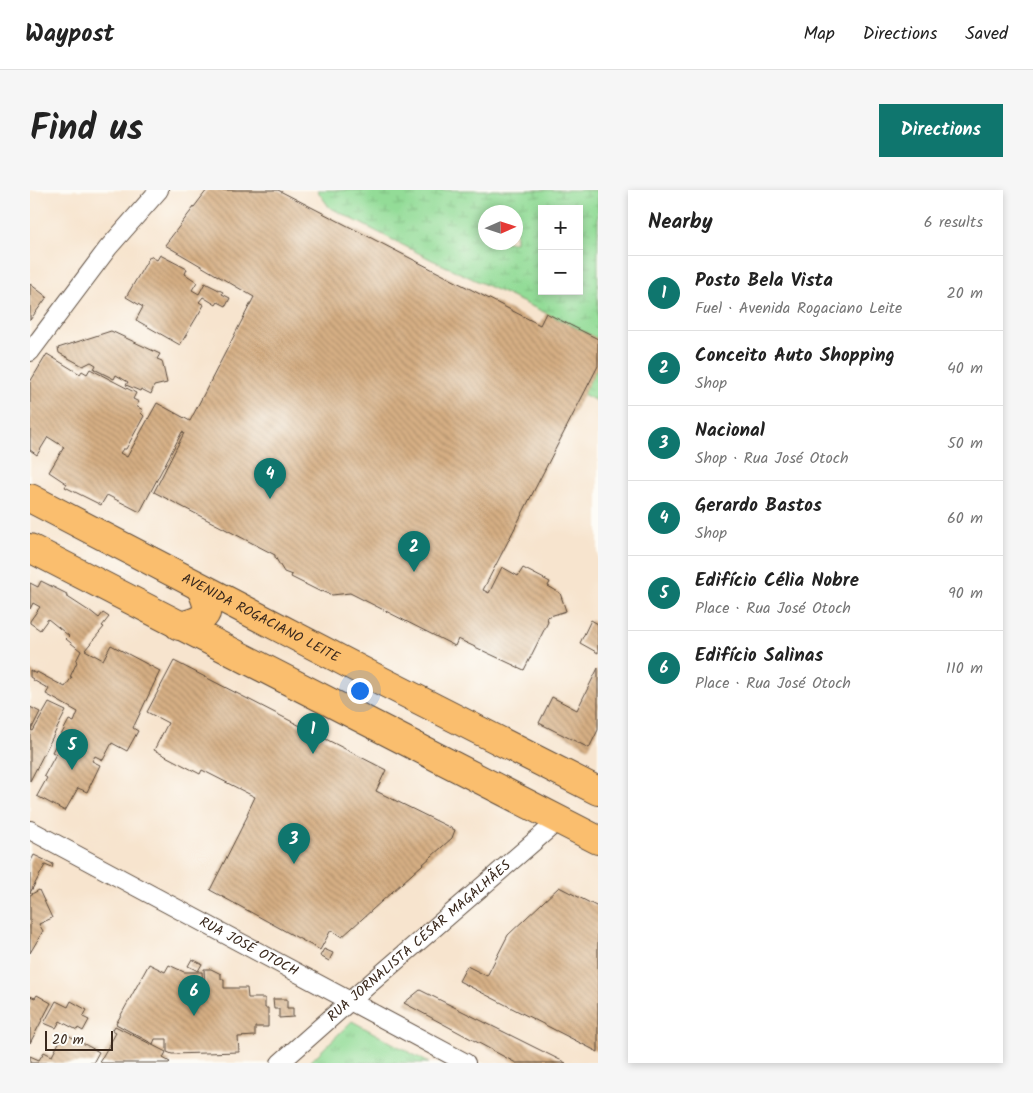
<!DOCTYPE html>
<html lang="en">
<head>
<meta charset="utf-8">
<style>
  :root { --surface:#fff; --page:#f6f6f6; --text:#222; --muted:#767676; --line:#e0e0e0; --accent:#0f766e }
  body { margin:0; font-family:Kalam,sans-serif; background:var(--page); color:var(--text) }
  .controls { position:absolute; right:15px; top:15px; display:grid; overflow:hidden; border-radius:0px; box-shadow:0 2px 8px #0003 }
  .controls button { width:45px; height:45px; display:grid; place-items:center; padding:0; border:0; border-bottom:1px solid var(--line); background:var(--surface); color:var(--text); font:25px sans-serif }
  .compass { position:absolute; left:448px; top:15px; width:45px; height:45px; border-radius:50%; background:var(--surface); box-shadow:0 2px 8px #0003; rotate:87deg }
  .scale { position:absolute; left:15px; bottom:12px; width:68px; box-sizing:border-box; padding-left:5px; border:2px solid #3b2a1e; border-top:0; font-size:14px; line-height:18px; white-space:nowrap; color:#3b2a1e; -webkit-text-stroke:4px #fdfcf7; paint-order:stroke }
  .you { position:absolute; left:329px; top:500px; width:18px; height:18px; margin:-12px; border:4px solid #fff; border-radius:50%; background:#1a73e8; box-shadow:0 0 0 8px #1a73e833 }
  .badge { display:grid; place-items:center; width:32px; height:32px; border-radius:50%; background:var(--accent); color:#fff; font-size:16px; font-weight:700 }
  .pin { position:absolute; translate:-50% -41px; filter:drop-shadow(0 1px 2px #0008) }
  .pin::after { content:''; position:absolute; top:26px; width:18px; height:15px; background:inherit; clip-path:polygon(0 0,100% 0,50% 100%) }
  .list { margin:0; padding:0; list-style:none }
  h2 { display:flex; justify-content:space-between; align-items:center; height:65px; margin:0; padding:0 20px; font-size:21px }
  h2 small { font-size:16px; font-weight:400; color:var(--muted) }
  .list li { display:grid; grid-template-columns:32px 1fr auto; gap:15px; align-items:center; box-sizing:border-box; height:75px; padding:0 20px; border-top:1px solid var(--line) }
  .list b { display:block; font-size:19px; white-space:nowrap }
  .list p { margin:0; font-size:16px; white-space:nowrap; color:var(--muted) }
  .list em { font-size:16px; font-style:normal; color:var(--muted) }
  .map { position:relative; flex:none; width:568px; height:873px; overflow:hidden; border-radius:0px }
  header { display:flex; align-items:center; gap:30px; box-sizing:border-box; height:70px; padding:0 25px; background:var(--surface); border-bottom:1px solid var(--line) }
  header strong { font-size:24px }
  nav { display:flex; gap:28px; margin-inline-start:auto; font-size:18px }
  .intro { display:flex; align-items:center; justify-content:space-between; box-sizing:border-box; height:120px; padding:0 30px }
  h1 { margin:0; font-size:35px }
  .button { padding:12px 22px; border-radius:0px; background:var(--accent); color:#fff; font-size:18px; font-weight:700 }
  main { display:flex; gap:30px; padding:0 30px }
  aside { flex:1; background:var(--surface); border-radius:0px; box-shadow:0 2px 8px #0003 }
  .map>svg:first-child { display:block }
</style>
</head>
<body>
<header>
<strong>Waypost</strong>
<nav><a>Map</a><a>Directions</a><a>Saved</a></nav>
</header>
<div class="intro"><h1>Find us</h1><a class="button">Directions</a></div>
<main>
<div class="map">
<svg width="568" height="873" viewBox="0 0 568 873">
  <defs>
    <pattern id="grass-tufts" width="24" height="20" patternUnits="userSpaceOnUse" patternTransform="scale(1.25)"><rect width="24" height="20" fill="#93dc97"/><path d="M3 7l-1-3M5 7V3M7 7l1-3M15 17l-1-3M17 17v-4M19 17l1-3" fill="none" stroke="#80bd82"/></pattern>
    <pattern id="wetland-marsh" width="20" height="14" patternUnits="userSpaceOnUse" patternTransform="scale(1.25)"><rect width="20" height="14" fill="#93dc97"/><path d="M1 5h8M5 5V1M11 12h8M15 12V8" fill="none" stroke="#80bd82"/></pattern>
    <pattern id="building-back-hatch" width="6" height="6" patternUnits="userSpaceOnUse" patternTransform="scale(1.25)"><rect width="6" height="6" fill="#d6af84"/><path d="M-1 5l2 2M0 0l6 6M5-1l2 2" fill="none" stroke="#af8f6b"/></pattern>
  </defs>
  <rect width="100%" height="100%" fill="#fdfcf7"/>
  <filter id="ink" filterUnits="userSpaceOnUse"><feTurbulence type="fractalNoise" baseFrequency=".02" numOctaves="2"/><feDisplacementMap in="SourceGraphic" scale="10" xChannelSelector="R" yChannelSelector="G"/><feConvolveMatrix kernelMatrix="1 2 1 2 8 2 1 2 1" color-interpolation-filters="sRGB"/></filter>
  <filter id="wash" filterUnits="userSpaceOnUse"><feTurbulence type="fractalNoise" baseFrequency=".0096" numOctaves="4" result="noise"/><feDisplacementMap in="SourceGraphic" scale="20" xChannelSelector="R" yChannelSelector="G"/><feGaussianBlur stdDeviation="1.12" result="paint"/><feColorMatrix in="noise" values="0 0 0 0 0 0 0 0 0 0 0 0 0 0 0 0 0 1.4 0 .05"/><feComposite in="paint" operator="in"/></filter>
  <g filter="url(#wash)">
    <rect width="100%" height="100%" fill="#f7e4ce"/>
    <polygon fill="url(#grass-tufts)" stroke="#67835a" points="322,831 399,873 279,873"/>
    <g fill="url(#wetland-marsh)" stroke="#67835a" fill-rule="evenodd">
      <path d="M287 0H568V149L516 123 400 69 299 17ZM512 19H549V101H512ZM456 22H486V52H456Z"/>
      <polygon points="568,176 568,212 553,204"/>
    </g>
    <g id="blocks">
      <g fill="url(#building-back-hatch)">
        <polygon points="177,0 248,0 510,135 516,123 568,149 568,176 453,400 459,403 472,377 488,386 493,378 520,392 518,396 530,403 536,421 517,427 518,432 494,480 428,449 425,456 320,403 302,405 292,401 291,402 261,387 262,385 254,382 245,367 245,365 124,302 154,243 152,242 110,322 77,305 71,315 35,297 37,294 19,282 34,257 18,247 7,265 0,260 0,192 17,164 50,184 52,181 57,184 60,179 106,203 103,209 109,212 106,216 113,220 111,223 114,226 96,259 93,259 90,263 97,267 127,213 160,231 224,107 135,55"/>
        <polygon points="130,65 157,79 155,84 167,92 162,100 169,104 175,93 193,102 192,104 200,108 196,116 188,112 186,115 173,107 169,112 174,115 150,155 106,130 113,117 96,107 120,66 127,70"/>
        <polygon points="0,94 17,107 0,130"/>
        <polygon points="81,141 130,164 127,169 132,171 137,193 124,196 121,204 111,199 110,201 96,195 98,192 86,185 84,189 64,179 66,175 61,172 53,176 29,163 28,158"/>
        <polygon points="11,391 37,404 36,406 59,421 59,420 69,428 73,423 79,427 72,436 74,437 55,460 73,470 81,455 130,481 103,538 108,541 97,561 82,553 73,570 65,566 62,571 70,575 57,602 48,598 35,621 7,606 17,588 14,586 26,564 22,562 39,530 44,532 48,522 16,504 19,499 3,490 3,489 0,487 0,480 6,484 7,482 35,497 42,487 40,487 47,472 46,471 51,461 36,449 39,446 18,429 10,440 0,433 0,431 10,417 3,413 0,419 0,393 8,397"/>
        <polygon points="561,430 568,434 568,463 550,453"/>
        <polygon points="144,471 356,580 346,601 425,640 422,648 312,747 301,740 290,760 180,700 218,625 217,624 225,607 172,580 170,584 124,560 138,533 117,522"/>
        <polygon points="568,478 568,540 559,558 509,533 522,507 547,520"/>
        <polygon points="19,513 36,521 0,591 0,517 10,522 1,540 3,541"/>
        <polygon points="4,665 23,674 22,678 15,675 0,703 0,673"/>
        <polygon points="529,697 568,717 568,862 429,791 437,776 457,786 478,745"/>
        <polygon points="9,700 22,728 9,734 13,741 0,763 0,705"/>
        <polygon points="294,759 303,763 299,771 290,766"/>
        <polygon points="162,769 172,774 168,781 158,776"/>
        <polygon points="119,774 135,782 139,775 154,782 172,782 173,798 175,798 174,779 181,779 191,784 191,789 194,789 194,798 217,798 218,808 235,808 235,818 238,818 238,837 225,837 225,846 208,847 209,862 142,864 137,862 137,849 125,849 123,854 86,834"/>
        <polygon points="390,800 536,873 486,873 374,813"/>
        <polygon points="7,805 21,813 0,853 0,806 5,808"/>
        <polygon points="243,809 257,809 257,818 263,818 263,827 249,828 249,819 244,819"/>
        <polygon points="26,811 38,817 41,811 57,820 53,827 59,830 53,841 48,838 47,840 30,831 26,838 14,833"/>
        <polygon points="85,836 136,862 133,868 140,872 139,873 71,873 71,872 70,871 86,843 82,841"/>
        <polygon points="34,843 69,862 63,873 0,873 0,866 9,870 14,862 22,866"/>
      </g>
    </g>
  </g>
  <g filter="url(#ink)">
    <use href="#blocks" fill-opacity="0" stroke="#574638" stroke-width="1"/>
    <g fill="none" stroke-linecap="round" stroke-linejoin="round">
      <defs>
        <g id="minor">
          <polyline points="0,162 78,58 129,0"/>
          <path id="s1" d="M0 640 436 873"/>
          <path id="s2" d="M250 873 320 811 529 630"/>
        </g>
        <g id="primary">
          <path id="s3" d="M0 308 342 486 568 601"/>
          <path d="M0 358C189 457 379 552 568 650"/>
          <path d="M149 436C177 430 184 424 170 397"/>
        </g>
      </defs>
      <use href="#minor" stroke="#574638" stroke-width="20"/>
      <use href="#primary" stroke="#574638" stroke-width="30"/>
      <use href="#minor" stroke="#fff" stroke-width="18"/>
      <use href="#primary" stroke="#fabe6e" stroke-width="28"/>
    </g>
  </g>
  <g text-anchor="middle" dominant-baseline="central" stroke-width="4.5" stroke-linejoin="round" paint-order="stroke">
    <g font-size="14" fill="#3b2a1e" stroke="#fdfcf7">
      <text stroke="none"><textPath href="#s3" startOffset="260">AVENIDA ROGACIANO LEITE</textPath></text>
      <text stroke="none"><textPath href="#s2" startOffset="185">RUA JORNALISTA CÉSAR MAGALHÃES</textPath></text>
      <text stroke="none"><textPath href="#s1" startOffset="248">RUA JOSÉ OTOCH</textPath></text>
    </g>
  </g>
</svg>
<div class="controls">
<button>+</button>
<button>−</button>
</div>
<svg class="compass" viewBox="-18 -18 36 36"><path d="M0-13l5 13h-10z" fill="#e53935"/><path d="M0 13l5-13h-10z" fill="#767676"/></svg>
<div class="scale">20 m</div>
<div class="you"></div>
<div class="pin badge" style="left:283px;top:564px">1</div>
<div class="pin badge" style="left:384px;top:382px">2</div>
<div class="pin badge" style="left:264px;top:674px">3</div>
<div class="pin badge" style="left:240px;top:309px">4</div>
<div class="pin badge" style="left:42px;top:580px">5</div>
<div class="pin badge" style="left:164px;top:826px">6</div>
</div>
<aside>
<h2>Nearby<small>6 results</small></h2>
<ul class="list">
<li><span class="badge">1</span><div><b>Posto Bela Vista</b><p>Fuel · Avenida Rogaciano Leite</p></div><em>20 m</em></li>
<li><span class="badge">2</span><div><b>Conceito Auto Shopping</b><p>Shop</p></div><em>40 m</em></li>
<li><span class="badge">3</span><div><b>Nacional</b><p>Shop · Rua José Otoch</p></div><em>50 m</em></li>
<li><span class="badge">4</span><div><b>Gerardo Bastos</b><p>Shop</p></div><em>60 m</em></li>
<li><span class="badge">5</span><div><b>Edifício Célia Nobre</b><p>Place · Rua José Otoch</p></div><em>90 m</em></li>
<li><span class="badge">6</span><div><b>Edifício Salinas</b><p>Place · Rua José Otoch</p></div><em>110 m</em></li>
</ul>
</aside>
</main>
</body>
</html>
